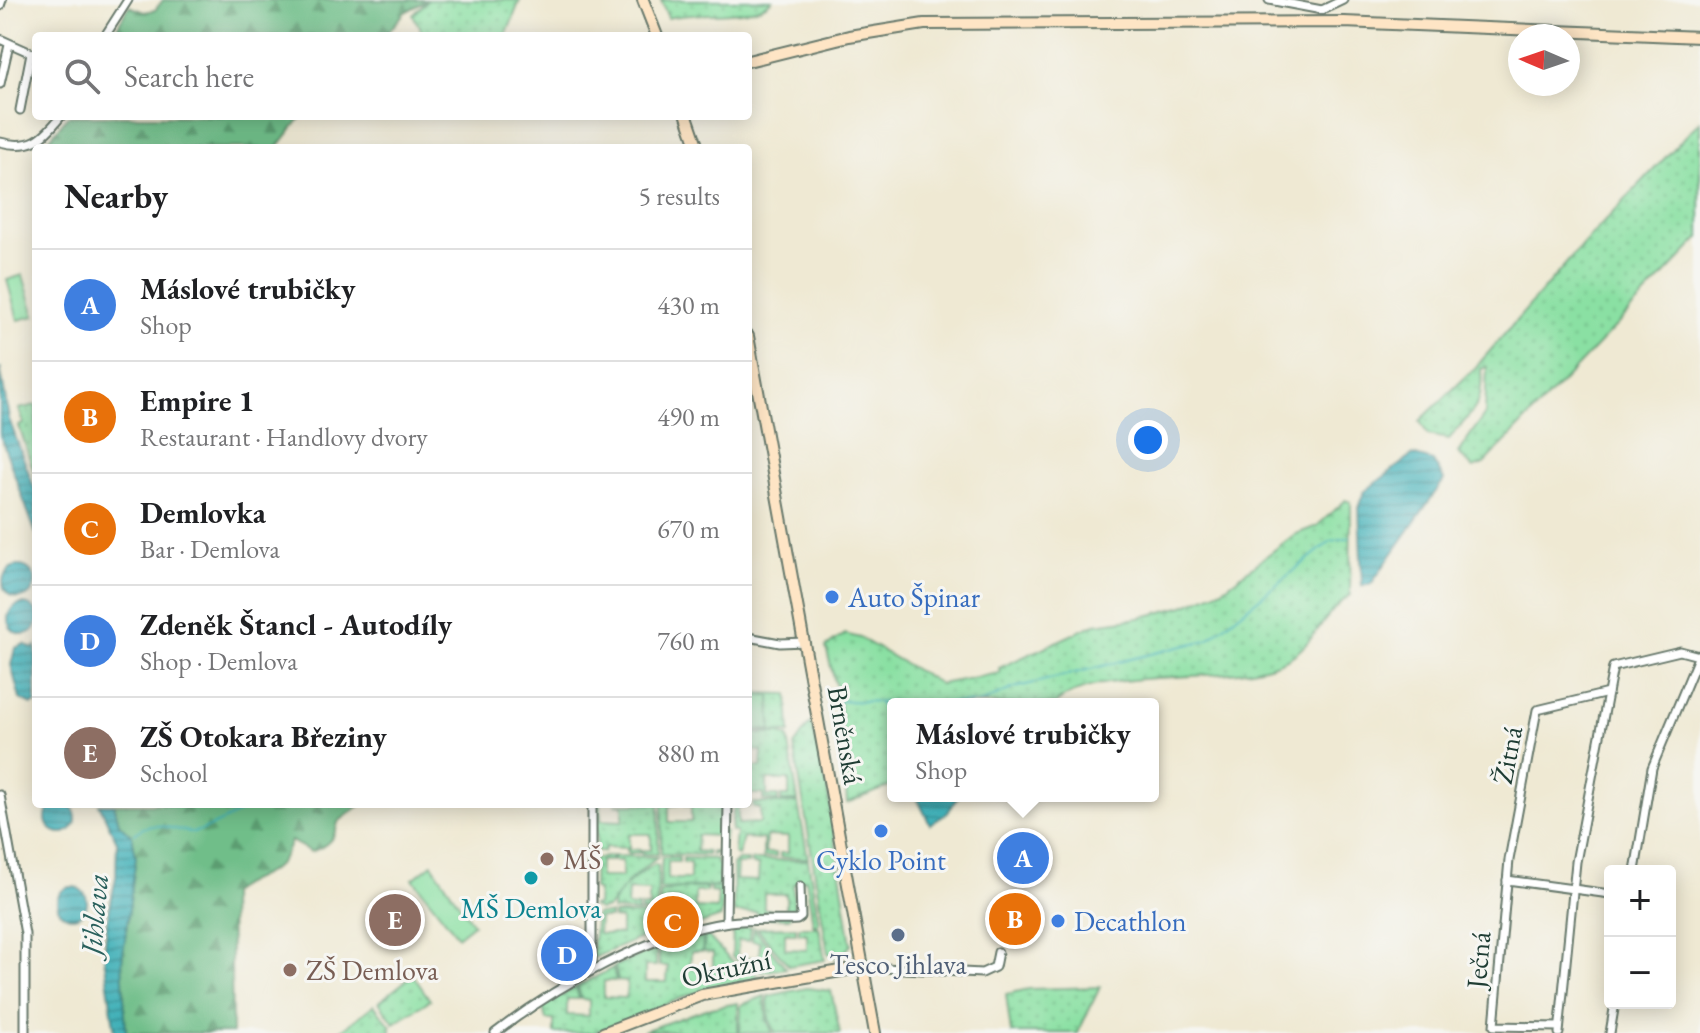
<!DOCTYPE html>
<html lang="en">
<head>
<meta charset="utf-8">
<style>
  :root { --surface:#fff; --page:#f6f6f6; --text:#202124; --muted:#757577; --line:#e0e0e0; --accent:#d1495b }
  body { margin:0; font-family:"EB Garamond",serif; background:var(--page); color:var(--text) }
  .controls { position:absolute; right:24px; bottom:24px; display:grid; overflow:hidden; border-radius:8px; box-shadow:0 4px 20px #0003 }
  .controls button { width:72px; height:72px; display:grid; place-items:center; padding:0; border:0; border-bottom:2px solid var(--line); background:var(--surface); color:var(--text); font:40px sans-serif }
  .compass { position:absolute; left:1508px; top:24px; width:72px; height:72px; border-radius:50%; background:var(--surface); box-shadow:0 4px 20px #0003; rotate:272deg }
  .you { position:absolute; left:1148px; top:440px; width:28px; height:28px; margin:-20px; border:6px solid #fff; border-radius:50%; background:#1a73e8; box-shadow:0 0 0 12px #1a73e833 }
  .badge { display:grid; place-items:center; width:52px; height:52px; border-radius:50%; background:var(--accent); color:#fff; font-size:26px; font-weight:700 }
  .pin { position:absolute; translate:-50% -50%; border:4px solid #fff; box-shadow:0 2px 8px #0006 }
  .popup { position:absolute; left:887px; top:698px; width:272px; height:104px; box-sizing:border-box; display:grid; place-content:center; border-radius:8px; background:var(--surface); filter:drop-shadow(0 2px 6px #0005); font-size:26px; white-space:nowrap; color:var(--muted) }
  .popup b { font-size:30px; color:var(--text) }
  .popup::after { content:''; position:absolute; left:50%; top:100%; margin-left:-16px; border:16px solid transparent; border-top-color:var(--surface) }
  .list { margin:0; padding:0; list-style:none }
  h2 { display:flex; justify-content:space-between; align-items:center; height:104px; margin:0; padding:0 32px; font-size:34px }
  h2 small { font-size:26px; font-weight:400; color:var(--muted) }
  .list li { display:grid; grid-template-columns:52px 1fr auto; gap:24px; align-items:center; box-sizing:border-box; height:112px; padding:0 32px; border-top:2px solid var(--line) }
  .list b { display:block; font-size:30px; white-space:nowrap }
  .list p { margin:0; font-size:26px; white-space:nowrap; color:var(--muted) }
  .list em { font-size:26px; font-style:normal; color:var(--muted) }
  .icon { flex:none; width:44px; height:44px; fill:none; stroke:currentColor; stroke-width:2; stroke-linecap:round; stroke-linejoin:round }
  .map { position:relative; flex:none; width:1700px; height:1033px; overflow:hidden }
  .search { position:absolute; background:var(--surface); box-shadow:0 4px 20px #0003; left:32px; top:32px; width:720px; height:88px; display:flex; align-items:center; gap:20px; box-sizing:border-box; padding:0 28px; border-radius:8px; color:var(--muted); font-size:30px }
  .panel { position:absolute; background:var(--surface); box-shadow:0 4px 20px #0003; left:32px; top:144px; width:720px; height:664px; border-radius:8px }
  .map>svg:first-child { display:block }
</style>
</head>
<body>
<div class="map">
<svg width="1700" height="1033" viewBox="0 0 1700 1033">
  <defs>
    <pattern id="grass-dots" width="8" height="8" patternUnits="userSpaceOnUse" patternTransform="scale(2)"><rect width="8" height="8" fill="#8ae0a3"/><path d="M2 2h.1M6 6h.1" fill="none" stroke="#77c18d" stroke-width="1.8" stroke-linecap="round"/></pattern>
    <pattern id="forest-firs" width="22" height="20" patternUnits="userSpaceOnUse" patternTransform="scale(2)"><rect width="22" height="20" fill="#6fbe89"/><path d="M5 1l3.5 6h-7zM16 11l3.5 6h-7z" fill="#5b9c71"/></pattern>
    <pattern id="water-rules" width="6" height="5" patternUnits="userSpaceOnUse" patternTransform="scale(2)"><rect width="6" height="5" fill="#3fb0b8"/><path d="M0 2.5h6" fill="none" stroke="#349096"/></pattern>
  </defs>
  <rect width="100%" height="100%" fill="#f6f6f2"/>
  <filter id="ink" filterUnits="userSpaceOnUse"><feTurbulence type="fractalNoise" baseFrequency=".0125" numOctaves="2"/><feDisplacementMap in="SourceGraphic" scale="16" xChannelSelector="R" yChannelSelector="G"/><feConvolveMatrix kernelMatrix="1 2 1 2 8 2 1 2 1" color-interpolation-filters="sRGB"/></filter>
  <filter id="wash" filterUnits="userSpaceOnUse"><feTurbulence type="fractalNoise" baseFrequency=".006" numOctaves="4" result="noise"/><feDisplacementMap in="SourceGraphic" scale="32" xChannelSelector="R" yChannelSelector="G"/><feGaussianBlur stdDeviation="1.8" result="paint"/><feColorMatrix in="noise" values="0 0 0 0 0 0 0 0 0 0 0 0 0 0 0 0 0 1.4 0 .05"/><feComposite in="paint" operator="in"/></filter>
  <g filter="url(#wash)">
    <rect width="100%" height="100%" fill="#efe9d3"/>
    <g fill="url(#grass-dots)" stroke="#548e6c" stroke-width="2">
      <polygon points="428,0 520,0 506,36 424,36 413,15"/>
      <path d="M661 0H772C756 19 695 11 668 18Z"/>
      <path d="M1700 121V238L1484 464 1473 468 1458 453 1485 414 1487 367 1481 369C1484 409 1472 411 1449 439L1428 435 1420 421 1475 368 1585 242Z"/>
      <polygon points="36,405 36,478 19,426 24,424 19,409"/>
      <path d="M1346 500 1351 502 1350 595C1324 612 1313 647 1285 660 1224 688 1101 664 1055 704H893V785L847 803 839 699 826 647 845 634 860 638 940 684 1000 673 999 668 1095 624 1139 618 1184 606 1223 589 1294 535 1317 526Z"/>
      <polygon points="748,693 788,694 790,733 748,731"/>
      <polygon points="811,722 827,786 851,945 841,956 834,957 828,953 795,752 794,746"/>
      <polygon points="748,734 780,734 788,737 798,801 781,801 781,796 789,796 789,780 767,780 767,796 778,796 778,801 763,800 763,794 748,794 748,772 753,772 754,767 761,767 762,751 748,750"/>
      <polygon points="749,803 749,807 738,807 738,824 760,823 760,808 753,807 753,803 798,803 808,858 780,857 780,853 788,853 788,837 766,836 765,853 776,853 776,857 763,857 763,839 743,838 738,856 734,854 736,832 731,831 734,804"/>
      <polygon points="595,804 601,804 601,820 623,821 623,805 615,804 659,804 658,854 642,854 642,850 651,850 651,834 629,834 629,849 640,850 640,853 627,853 627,848 605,847 604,852 597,851"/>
      <polygon points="662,804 680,804 669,806 669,822 691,822 691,806 684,804 722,804 726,816 721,816 720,831 725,831 722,851 711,855 711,852 719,852 719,836 697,835 696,851 708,852 707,855 661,854"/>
      <polygon points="612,856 611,861 600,861 600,877 622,877 622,861 613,861 614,856 658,857 630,880 608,908 599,910 592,906 597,905 598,890 593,889 594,859"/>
      <polygon points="662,857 679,857 679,862 668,862 668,879 690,879 690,863 683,863 683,858 717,859 716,863 724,868 719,869 719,886 660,889"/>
      <polygon points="738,860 748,860 748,864 737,864 736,880 758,881 759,865 751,864 751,860 808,860 819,924 813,924 806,879 793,884 794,910 789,918 778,918 778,910 786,910 786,894 764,894 764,909 775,910 775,918 758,917 757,912 734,913 733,865"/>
      <path d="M655 864 658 866 657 912H641V907H649V891L628 890 627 906 638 907V912L612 910C613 892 639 874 655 864Z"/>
      <polygon points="690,888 707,888 706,892 695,892 695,908 717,909 718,893 710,892 710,888 724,888 721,917 674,933 676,925 680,924 680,900 667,899 666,924 661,924 660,935 660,892"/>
      <polygon points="596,914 610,914 610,918 599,918 598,934 621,934 621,919 613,918 613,914 657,915 657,931 591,959"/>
      <polygon points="750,927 749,941 738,940 737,957 759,958 760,942 752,941 753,927 786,968 762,972 732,957 733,928"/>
      <polygon points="796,927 796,933 785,933 785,949 807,950 807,934 799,933 799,927 819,927 825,960 789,966 757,928"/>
      <polygon points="705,933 729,959 762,978 691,994 593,1033 554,1033 554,1020 546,1020 543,1007 576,987 579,999 567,999 567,1015 589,1016 589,1000 581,999 578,986 613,968 616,981 604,981 604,997 626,998 627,982 618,981 615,966 656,949 656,966 645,966 645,982 667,982 668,966 659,966 659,949 703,934 702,952 691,952 690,968 713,969 713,953 704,952"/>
      <polygon points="413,975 430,1000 394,1023 379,1002"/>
      <polygon points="1100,987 1078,1033 1011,1033 1006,994 1029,989"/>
      <polygon points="807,988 831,991 840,1033 776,1033 769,1019 768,996"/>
      <polygon points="765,996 767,1020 773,1033 740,1033 741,1005"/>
      <polygon points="738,1003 738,1033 643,1031 706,1009"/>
      <polygon points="374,1005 391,1026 391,1033 338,1033"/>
    </g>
    <g fill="url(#forest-firs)" stroke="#477e5e" stroke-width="2">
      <polygon points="163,0 428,0 405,12 385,36 112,36 129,6 144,12 155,10"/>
      <polygon points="68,116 302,116 277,148 42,148"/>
      <path d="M114 804H362L338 822C335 839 327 846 311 852L291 841C278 880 258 871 230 893L232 1033H126L122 961 136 857 132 836 119 824Z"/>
    </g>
    <g fill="#8ae0a3" stroke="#548e6c" stroke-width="2">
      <polygon points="23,275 35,316 18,320 7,280"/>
      <polygon points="748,696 770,696 771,730 748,730"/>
      <polygon points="432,864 473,924 458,936 413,879"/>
    </g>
    <g fill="url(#water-rules)" stroke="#2f7676" stroke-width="2">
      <polygon points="0,367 9,419 36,493 36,534 0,435"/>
      <polygon points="1412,455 1433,461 1444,480 1371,584 1362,586 1359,505 1364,492"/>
      <circle cx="19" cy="582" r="16"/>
      <circle cx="23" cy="619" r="15"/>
      <polygon points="25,644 33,649 36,646 36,703 32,705 20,699 11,665 15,648"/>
      <polygon points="916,796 959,796 947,813 930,824"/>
      <circle cx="61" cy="818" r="15"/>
      <polygon points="99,804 114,804 119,824 132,836 136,857 122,961 126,1033 115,1033 104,957 107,921 116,877 117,842"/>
      <circle cx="72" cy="902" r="15"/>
    </g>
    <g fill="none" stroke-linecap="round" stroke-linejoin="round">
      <g stroke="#3fb0b8" stroke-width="2">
        <polyline points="838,701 980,703 1014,688 1207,640 1331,541 1351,537"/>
        <polyline points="879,703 893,720"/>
        <path d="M135 834C150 818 173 830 190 832 201 834 243 811 254 804"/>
      </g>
    </g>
  </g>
  <g filter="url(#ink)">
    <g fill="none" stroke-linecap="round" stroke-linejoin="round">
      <defs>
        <g id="street">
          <polyline points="1269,0 1322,10 1343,0"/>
          <polyline points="0,6 2,0"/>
          <polyline points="105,36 128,0"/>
          <polyline points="0,39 31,53 20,110"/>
          <polyline points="0,84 9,45"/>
          <path d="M0 142C31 150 43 139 61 116"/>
          <polyline points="748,637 780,643 805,642"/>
          <polyline points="0,795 25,934 25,1033"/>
          <polyline points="1635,871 1652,768 1699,655"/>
          <polyline points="1507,880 1610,894"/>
          <polyline points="726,922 728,804"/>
          <polyline points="864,967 982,973 995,967 998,952"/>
          <polyline points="592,970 592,804"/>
          <polyline points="1559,1027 1494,1026 1509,860 1537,710 1608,693"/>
          <path d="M495 1033C560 984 647 934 729 922 751 919 775 921 797 920L801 917 800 886"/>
          <polyline points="1559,1033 1576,862 1613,667 1680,651 1699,656"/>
          <polyline points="1610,1033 1615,1003"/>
        </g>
        <g id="secondary">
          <polyline points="643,0 657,36"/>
          <polyline points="748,61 849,36 924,24 1344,22 1700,37"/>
          <polyline points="687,116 698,148"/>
          <polyline points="748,336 875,1033"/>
          <polyline points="603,1033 702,995 864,967"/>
        </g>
      </defs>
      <use href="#street" stroke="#68796c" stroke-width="11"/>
      <use href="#secondary" stroke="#68796c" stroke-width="14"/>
      <use href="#street" stroke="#fff" stroke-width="7"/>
      <use href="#secondary" stroke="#fee5c5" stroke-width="10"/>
    </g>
  </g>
  <g fill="#3f7fe0" stroke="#f6f6f2" stroke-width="3">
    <circle cx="832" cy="597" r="8"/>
    <circle cx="881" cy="831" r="8"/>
    <circle cx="1058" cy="921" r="8"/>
  </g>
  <g fill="#8d6e63" stroke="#f6f6f2" stroke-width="3">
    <circle cx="547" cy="859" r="8"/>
    <circle cx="290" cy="970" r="8"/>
  </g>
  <circle fill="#0f9aa8" stroke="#f6f6f2" stroke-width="3" cx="531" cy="878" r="8"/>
  <circle fill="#5c6f8a" stroke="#f6f6f2" stroke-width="3" cx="898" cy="935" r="8"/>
  <g text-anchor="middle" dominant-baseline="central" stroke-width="6" stroke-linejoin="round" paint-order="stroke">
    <g font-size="28" fill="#366cbe" stroke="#f6f6f2" text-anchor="start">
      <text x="848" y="597">Auto Špinar</text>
      <text x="881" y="860" text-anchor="middle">Cyklo Point</text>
      <text x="1074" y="921">Decathlon</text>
    </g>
    <g font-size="28" fill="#1f3d34" stroke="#f6f6f2">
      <text transform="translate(846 735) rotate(80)">Brněnská</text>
      <text transform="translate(1507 755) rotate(-79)">Žitná</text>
      <text transform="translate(1478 960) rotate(-85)">Ječná</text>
      <text transform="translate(726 968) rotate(-12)">Okružní</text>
    </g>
    <g font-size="28" fill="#785e54" stroke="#f6f6f2" text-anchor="start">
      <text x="563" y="859">MŠ</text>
      <text x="306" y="970">ZŠ Demlova</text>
    </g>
    <g font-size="28" fill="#0d838f" stroke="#f6f6f2">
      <text x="531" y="908">MŠ Demlova</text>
    </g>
    <g font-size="28" fill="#4e5e75" stroke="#f6f6f2">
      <text x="898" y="964">Tesco Jihlava</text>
    </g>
    <g font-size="30" font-style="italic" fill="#29605c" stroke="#f6f6f2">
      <text transform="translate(94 914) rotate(-85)">Jihlava</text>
    </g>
  </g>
</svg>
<div class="controls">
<button>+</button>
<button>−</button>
</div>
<svg class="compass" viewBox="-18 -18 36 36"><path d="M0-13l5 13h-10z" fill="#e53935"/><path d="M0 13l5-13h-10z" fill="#757577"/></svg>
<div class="you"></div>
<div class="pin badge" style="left:1023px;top:858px;background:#3f7fe0">A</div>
<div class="popup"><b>Máslové trubičky</b>Shop</div>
<div class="pin badge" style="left:1015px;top:919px;background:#e8710a">B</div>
<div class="pin badge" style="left:673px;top:922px;background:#e8710a">C</div>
<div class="pin badge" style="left:567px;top:955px;background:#3f7fe0">D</div>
<div class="pin badge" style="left:395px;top:920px;background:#8d6e63">E</div>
<div class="search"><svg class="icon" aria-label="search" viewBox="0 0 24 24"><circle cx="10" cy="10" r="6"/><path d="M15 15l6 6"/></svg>Search here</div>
<section class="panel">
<h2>Nearby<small>5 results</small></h2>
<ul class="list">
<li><span class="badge" style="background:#3f7fe0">A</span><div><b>Máslové trubičky</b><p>Shop</p></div><em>430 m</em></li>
<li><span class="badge" style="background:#e8710a">B</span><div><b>Empire 1</b><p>Restaurant · Handlovy dvory</p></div><em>490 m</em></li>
<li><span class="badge" style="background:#e8710a">C</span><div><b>Demlovka</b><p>Bar · Demlova</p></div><em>670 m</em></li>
<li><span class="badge" style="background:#3f7fe0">D</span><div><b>Zdeněk Štancl - Autodíly</b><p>Shop · Demlova</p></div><em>760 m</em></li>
<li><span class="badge" style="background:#8d6e63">E</span><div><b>ZŠ Otokara Březiny</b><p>School</p></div><em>880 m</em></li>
</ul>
</section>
</div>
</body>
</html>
